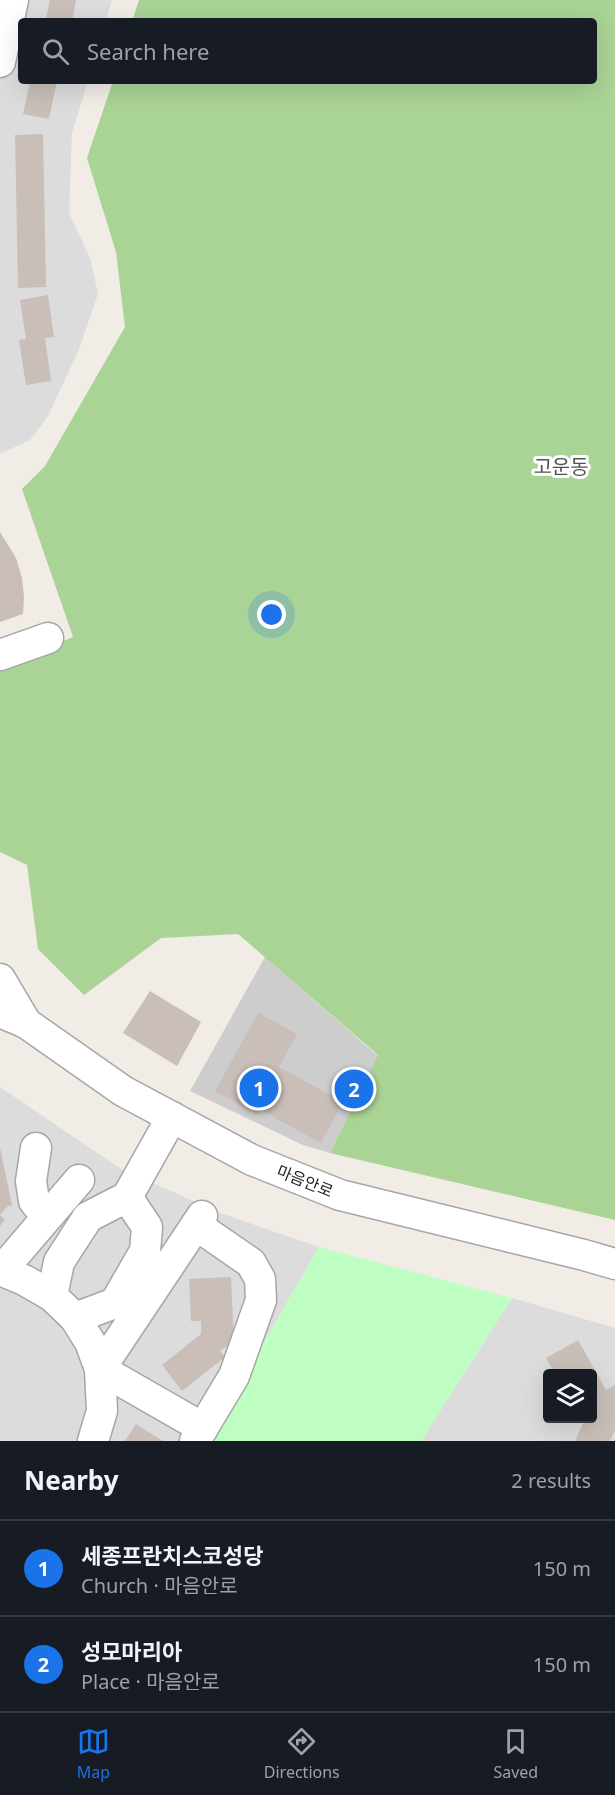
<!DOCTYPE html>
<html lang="en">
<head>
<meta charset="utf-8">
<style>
  :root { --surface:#171b24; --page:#242831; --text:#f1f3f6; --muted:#9ea1a6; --line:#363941; --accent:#1a73e8 }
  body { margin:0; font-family:"Noto Sans","Noto Sans KR",sans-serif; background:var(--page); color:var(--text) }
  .controls { position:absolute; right:18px; bottom:18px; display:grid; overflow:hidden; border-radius:6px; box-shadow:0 6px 24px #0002 }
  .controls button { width:54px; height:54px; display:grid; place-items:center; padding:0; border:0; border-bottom:2px solid var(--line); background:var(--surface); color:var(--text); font:30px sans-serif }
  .you { position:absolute; left:272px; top:615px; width:21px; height:21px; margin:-15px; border:4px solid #fff; border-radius:50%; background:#1a73e8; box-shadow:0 0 0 9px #1a73e833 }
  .badge { display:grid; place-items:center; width:39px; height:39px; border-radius:50%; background:var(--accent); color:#fff; font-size:20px; font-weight:700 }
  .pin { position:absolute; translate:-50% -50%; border:3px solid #fff; box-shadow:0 2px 6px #0006 }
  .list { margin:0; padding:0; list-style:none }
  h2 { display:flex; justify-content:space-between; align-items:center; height:78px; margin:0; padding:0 24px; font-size:26px }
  h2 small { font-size:20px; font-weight:400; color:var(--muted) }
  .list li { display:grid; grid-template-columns:39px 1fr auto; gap:18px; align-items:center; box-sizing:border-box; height:96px; padding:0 24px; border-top:2px solid var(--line) }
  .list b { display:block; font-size:22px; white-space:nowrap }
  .list p { margin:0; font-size:20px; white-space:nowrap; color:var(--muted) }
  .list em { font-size:20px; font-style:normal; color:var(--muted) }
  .icon { flex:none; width:33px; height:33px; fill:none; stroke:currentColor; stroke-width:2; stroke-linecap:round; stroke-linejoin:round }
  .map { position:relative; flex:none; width:615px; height:1441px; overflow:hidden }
  .search { position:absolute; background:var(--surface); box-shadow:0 6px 24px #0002; left:18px; right:18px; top:18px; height:66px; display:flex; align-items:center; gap:15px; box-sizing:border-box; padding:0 21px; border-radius:6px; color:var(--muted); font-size:22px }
  .sheet { height:270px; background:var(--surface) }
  nav { display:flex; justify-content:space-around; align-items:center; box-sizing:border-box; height:84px; border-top:2px solid var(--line); background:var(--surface); font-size:16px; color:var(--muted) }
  nav a { display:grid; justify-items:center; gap:3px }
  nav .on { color:var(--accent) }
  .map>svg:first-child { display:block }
</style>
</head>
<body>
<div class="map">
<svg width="615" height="1441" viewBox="0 0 615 1441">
  <rect width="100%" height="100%" fill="#f1ece5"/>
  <g fill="#dddcdc" fill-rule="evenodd">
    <polygon points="0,0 112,0 106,21 21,21 21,81 88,81 72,133 69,213 90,258 98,294 79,349 48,416 30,440 0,454"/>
    <polygon points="0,1087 121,1169 223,1214 319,1247 207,1441 0,1441"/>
    <path d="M512 1298 615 1328V1441H421ZM548 1374H592V1418H548Z"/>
  </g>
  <polygon fill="#cdcdcd" points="265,957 378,1056 330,1153 303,1145 190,1091"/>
  <polygon fill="#aad396" points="139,0 615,0 615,1220 330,1153 378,1055 238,934 161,938 84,995 38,949 27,865 0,852 0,668 73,637 22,489 45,466 125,327 116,252 87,158 113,81 594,81 594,21 132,21"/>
  <polygon fill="#bffec2" points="319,1247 512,1298 421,1441 207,1441"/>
  <g fill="#c9beb8">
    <polygon points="50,0 76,0 72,21 46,19"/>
    <polygon points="30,81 57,81 49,119 23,114"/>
    <polygon points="43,134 46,287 18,288 15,135"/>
    <polygon points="48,295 54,337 45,338 51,381 26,385 19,340 26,339 20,300"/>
    <polygon points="0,532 16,558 22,578 24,597 23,614 0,622"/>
    <polygon points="150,991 201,1022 177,1066 123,1033"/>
    <polygon points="258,1013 297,1034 279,1067 343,1102 321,1143 261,1110 258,1115 215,1091"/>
    <polygon points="0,1148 12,1205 8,1206 0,1215 5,1220 0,1226"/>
    <polygon points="231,1277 234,1343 230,1344 220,1351 225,1357 182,1391 162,1365 201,1334 201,1321 191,1321 189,1279"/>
    <polygon points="578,1340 606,1390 615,1385 615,1430 610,1441 575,1441 583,1423 580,1418 592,1418 592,1374 555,1374 546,1358"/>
    <polygon points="136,1424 163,1441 125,1441"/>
  </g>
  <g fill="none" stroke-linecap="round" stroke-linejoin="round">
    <defs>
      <g id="minor">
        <polyline points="0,62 13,0"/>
        <polyline points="0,655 48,638"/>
        <polyline points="0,979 26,1023"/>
        <polyline points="0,1012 26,1023 123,1091 252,1160 340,1195 584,1255 615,1264"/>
        <polyline points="36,1148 31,1181 34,1201 47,1217"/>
        <polyline points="202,1216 100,1369 203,1428"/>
        <polyline points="0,1270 24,1280 52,1296 75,1318 90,1342 100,1369 102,1411 93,1441"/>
        <polyline points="2,1270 79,1180"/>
        <polyline points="52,1296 59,1262 88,1217 127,1197 172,1117"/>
        <polyline points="75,1318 115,1303 145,1251 147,1227 127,1197"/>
        <polyline points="195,1441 234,1376 261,1300 260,1279 251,1263 196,1225"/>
      </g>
    </defs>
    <use href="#minor" stroke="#a6a6a6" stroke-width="33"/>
    <use href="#minor" stroke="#fff" stroke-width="30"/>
  </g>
  <g text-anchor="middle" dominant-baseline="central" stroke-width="6" stroke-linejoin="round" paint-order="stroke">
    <g font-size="16" fill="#1f1f1f" stroke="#fff">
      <text transform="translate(305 1181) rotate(22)">마음안로</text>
    </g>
    <g font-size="20" fill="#525252" stroke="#fff">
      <text x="561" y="466">고운동</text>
    </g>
  </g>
</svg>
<div class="controls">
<button><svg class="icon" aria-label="layers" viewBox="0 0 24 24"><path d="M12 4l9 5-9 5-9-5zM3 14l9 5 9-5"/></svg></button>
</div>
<div class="you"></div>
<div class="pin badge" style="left:259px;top:1088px">1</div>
<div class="pin badge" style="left:354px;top:1089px">2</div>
<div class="search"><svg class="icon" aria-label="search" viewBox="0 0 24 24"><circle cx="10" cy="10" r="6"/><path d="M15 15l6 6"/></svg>Search here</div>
</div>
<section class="sheet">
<h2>Nearby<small>2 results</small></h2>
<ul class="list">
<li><span class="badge">1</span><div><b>세종프란치스코성당</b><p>Church · 마음안로</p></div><em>150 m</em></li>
<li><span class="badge">2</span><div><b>성모마리아</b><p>Place · 마음안로</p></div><em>150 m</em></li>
</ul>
</section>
<nav>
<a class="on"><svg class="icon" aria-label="map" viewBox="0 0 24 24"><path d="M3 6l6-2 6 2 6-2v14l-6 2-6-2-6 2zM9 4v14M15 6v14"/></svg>Map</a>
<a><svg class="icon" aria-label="directions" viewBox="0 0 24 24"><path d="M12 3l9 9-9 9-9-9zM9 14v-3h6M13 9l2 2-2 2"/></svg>Directions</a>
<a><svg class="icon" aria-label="saved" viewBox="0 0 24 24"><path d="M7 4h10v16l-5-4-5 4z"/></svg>Saved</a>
</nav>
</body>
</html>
